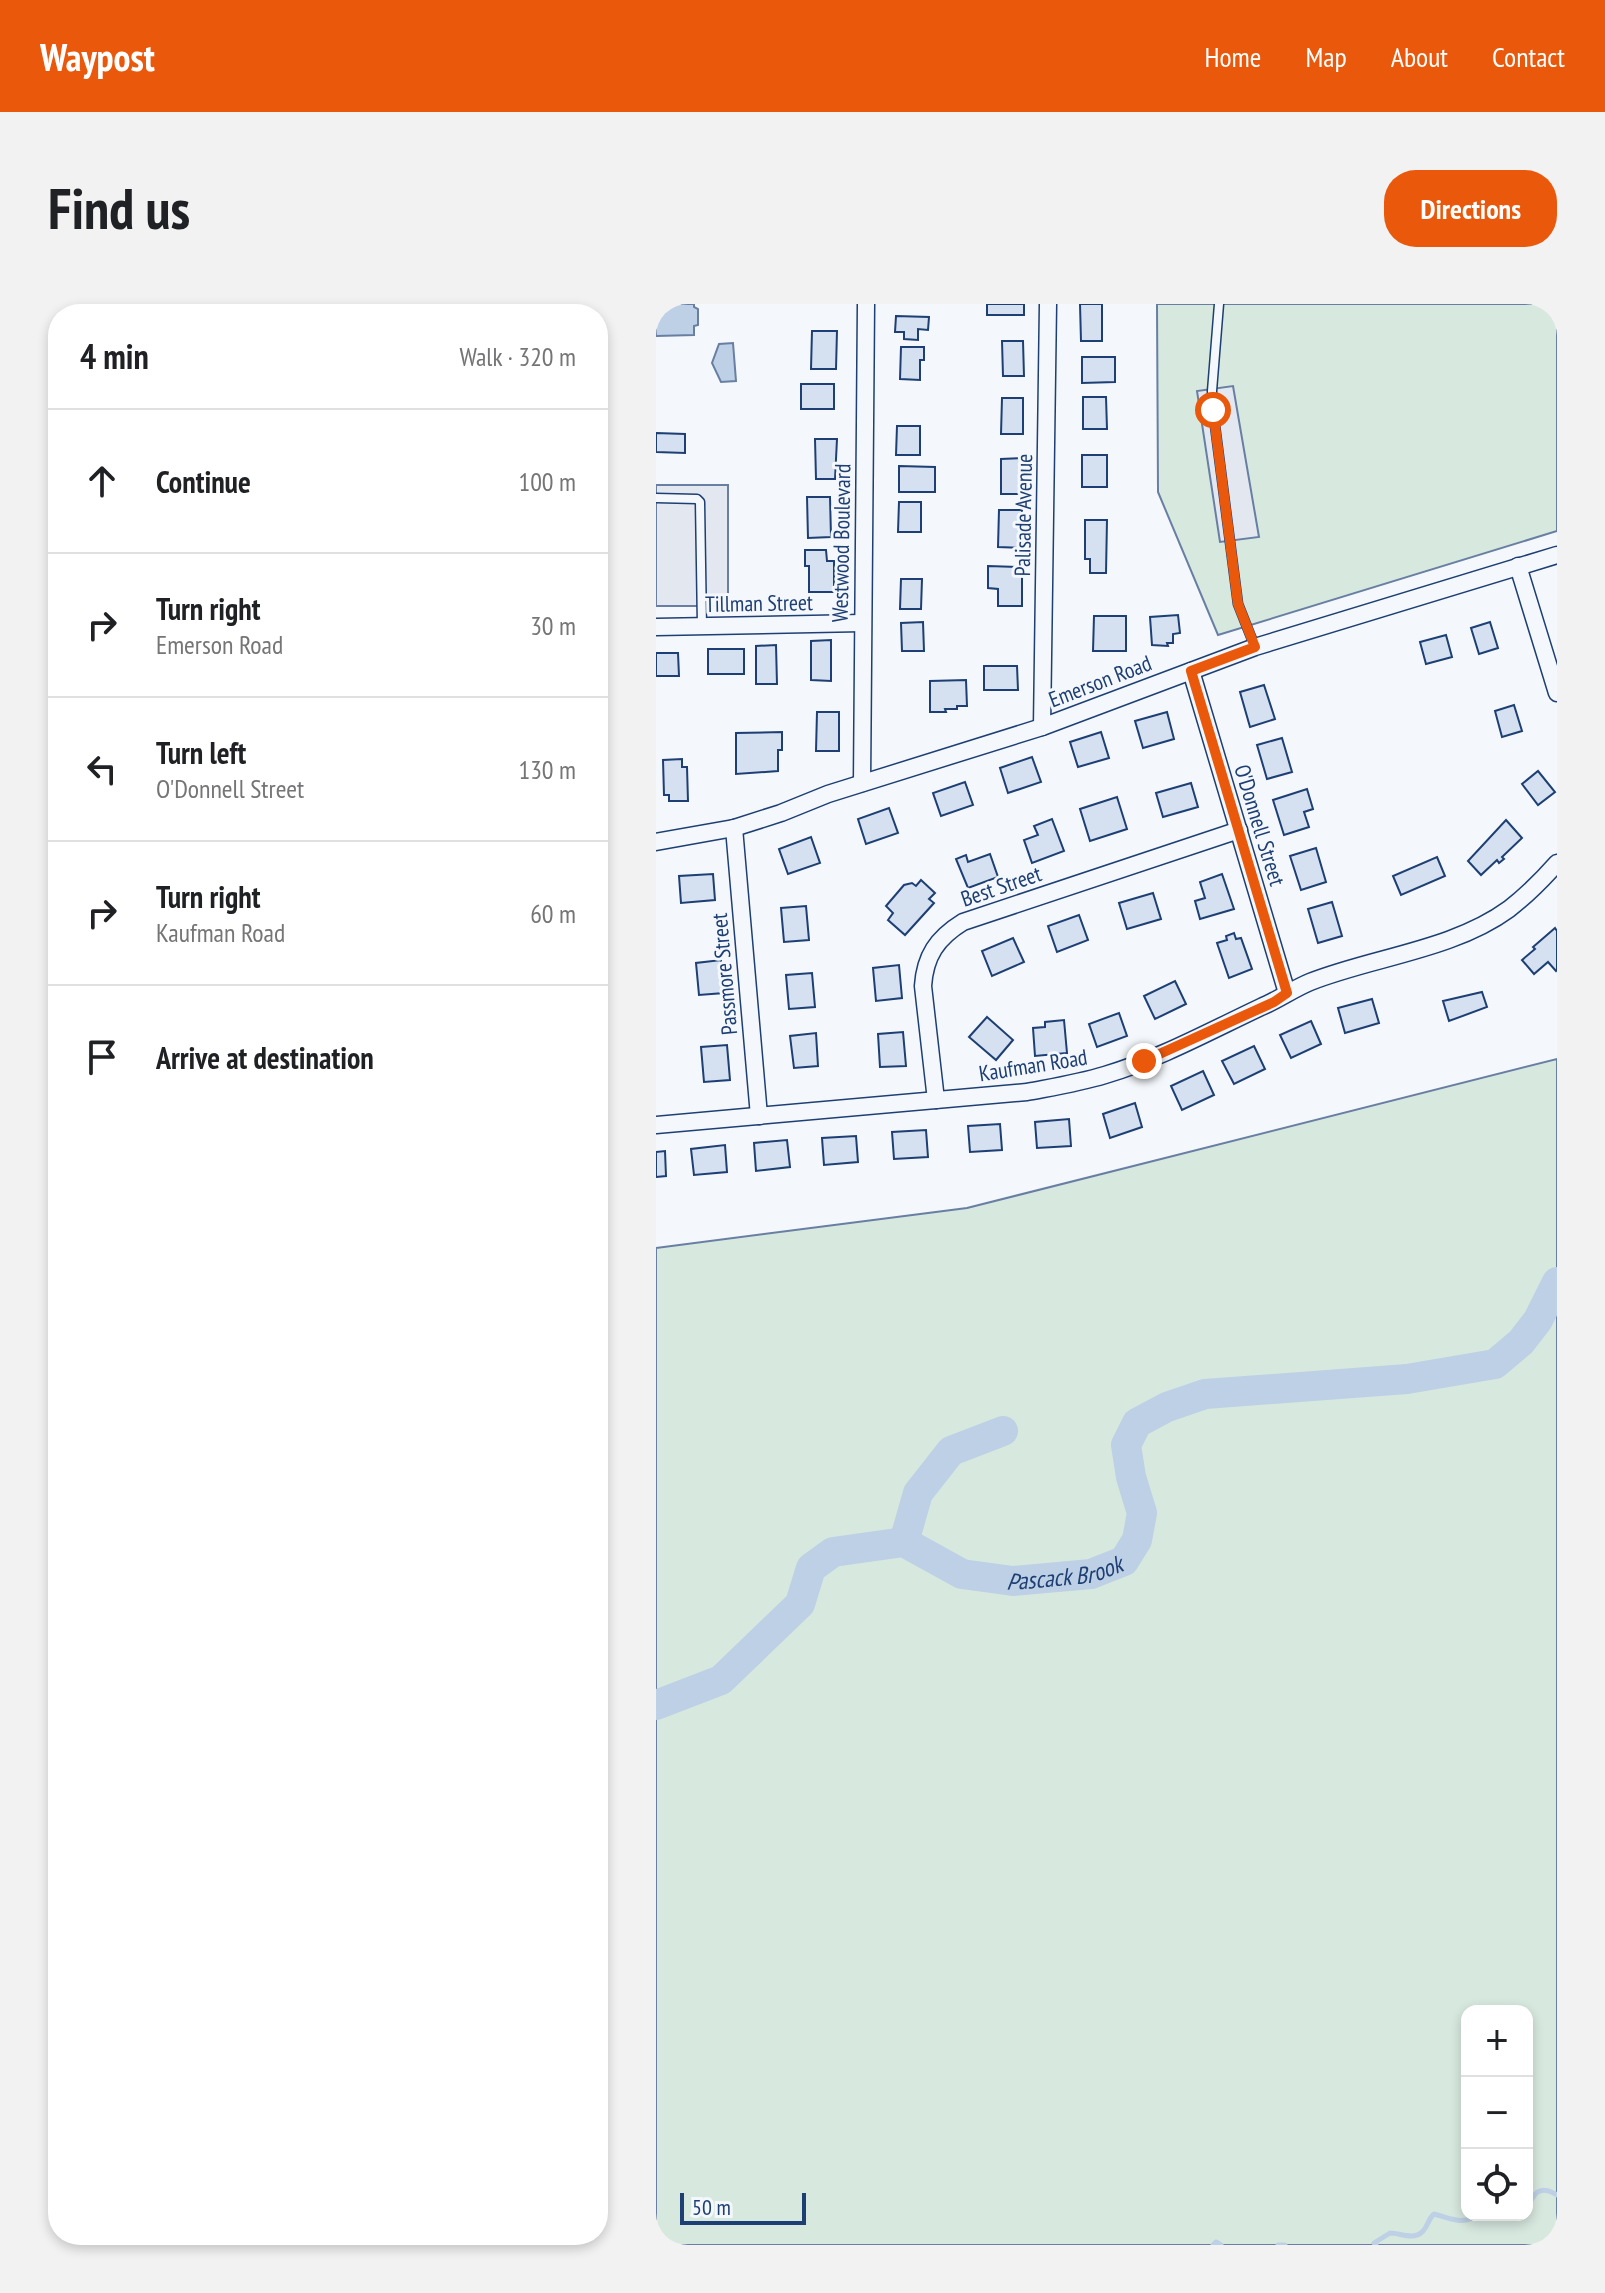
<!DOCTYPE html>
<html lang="en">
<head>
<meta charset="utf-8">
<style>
  :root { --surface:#fff; --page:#f2f2f2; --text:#202124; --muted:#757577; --line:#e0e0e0; --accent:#ea580c }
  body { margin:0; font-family:"PT Sans Narrow",sans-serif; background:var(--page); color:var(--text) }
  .controls { position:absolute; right:24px; bottom:24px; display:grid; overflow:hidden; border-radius:16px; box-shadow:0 4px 12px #0003 }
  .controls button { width:72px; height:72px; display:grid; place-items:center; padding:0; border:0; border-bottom:2px solid var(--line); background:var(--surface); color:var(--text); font:40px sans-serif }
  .scale { position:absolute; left:24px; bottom:20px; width:126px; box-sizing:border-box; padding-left:8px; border:4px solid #1d3f73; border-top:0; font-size:22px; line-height:28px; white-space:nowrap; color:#1d3f73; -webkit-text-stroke:6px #f4f7fb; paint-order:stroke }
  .stop { position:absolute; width:24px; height:24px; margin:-18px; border:6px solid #ea580c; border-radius:50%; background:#fff }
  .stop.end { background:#ea580c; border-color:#fff; box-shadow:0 2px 8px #0008 }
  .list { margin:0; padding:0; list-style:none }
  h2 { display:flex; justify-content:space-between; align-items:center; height:104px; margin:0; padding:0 32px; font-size:34px }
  h2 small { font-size:26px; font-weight:400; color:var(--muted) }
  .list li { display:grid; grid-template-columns:52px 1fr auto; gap:24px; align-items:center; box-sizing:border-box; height:144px; padding:0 32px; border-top:2px solid var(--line) }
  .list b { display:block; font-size:30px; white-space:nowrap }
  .list p { margin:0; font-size:26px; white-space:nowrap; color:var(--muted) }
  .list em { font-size:26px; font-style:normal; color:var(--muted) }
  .icon { flex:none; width:44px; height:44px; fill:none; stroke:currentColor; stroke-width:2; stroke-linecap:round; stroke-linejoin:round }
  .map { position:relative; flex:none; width:901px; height:1941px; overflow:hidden; border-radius:32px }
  header { display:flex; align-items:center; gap:48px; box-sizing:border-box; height:112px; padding:0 40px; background:var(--accent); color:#fff }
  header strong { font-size:38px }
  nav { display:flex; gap:44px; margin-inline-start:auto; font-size:28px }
  .intro { display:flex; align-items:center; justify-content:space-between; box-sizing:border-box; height:192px; padding:0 48px }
  h1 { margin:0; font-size:56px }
  .button { padding:20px 36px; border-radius:32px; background:var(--accent); color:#fff; font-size:28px; font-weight:700 }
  main { display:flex; gap:48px; padding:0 48px }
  aside { flex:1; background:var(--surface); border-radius:32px; box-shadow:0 4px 12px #0003 }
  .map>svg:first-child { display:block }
</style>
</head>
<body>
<header>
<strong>Waypost</strong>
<nav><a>Home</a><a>Map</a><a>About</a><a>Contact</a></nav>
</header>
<div class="intro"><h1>Find us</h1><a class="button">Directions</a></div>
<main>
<aside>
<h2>4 min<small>Walk · 320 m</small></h2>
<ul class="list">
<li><svg class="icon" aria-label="ahead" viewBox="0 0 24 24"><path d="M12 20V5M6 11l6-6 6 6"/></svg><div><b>Continue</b></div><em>100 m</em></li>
<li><svg class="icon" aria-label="right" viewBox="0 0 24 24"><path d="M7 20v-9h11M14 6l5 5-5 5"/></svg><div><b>Turn right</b><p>Emerson Road</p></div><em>30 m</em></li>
<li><svg class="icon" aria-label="left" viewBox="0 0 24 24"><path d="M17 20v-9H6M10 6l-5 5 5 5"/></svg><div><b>Turn left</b><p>O'Donnell Street</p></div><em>130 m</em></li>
<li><svg class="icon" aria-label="right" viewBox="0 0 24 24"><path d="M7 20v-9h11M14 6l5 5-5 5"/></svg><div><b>Turn right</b><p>Kaufman Road</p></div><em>60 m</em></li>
<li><svg class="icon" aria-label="arrive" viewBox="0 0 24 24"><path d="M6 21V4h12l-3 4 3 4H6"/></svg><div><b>Arrive at destination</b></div></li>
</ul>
</aside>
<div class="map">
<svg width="901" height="1941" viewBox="0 0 901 1941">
  <rect width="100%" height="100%" fill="#f4f7fb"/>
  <g fill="#d7e8df" stroke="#687fa3" stroke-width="2" fill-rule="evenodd">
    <polygon points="501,0 901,0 901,227 562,331 502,188"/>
    <path d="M901 755V1941H0V944L311 904ZM811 1707H871V1911H811Z"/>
  </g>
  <g fill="#e3e8f0" stroke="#687fa3" stroke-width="2">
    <polygon points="577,82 603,233 564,238 541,87"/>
    <rect x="0" y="181" width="72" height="121"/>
  </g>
  <g fill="#bed0e5" stroke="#687fa3" stroke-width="2">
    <polygon points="0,0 38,0 38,3 42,5 42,21 38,22 38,31 0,32"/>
    <polygon points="77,39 80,77 65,78 56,59 63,40"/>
  </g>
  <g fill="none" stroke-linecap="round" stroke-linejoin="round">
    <g stroke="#bed0e5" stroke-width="5">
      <path d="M871 1905C877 1891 882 1879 901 1891"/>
      <polyline points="557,1941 560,1938 565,1941"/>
      <polyline points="622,1941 629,1941"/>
      <path d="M720 1941 718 1939 734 1929C745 1929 758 1937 767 1927 772 1922 772 1915 778 1910 793 1914 807 1922 821 1911"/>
    </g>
    <g stroke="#bed0e5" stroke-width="30">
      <polyline points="248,1238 262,1189 295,1147 347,1127"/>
      <path id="s1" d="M0 1401 65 1376 144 1300 155 1264 177 1248 248 1238 306 1270 357 1277 435 1270 468 1257 481 1236 486 1209 475 1173 470 1141 481 1119 511 1103 549 1090 751 1075 839 1060 865 1038 882 1016 901 978"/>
    </g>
  </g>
  <g fill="#d5e0f0" stroke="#1d3f73" stroke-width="2">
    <rect x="331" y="0" width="37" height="11"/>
    <polygon points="424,0 446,0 446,37 425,37"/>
    <polygon points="240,12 273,13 272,26 262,25 262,36 248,35 248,28 239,28"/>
    <polygon points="156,27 181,27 180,65 155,65"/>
    <polygon points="346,37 367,37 368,72 347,72"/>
    <polygon points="245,43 268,43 268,56 264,56 264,76 244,75"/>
    <polygon points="426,53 459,53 459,78 426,79"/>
    <rect x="145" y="80" width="33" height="25"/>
    <polygon points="427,93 450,93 451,125 427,125"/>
    <polygon points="346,94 367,94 367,130 345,130"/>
    <polygon points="241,122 264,122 264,151 240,151"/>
    <polygon points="0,129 29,130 29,149 0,148"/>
    <polygon points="159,135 181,135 179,175 160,175"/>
    <rect x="426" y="151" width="25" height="32"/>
    <polygon points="367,154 368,190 345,190 345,155"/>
    <polygon points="243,162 279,163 279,188 243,188"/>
    <polygon points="151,193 174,193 175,233 152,234"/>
    <polygon points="243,198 265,198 265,228 242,228"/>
    <polygon points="343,206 366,206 365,244 342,243"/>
    <polygon points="429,216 451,216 450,269 434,269 434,255 429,255"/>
    <polygon points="149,246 170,246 171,257 178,257 178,288 153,288 153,262 149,262"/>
    <polygon points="332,262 366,263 366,302 342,302 342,285 332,284"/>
    <polygon points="245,275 266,275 265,305 244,305"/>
    <polygon points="522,311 524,329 517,330 517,339 511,339 512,342 496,341 494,313"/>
    <polygon points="438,312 470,312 470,347 437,347"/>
    <polygon points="267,318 268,347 246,347 245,319"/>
    <polygon points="834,318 842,344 823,350 815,324"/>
    <polygon points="790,331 796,353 770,360 764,338"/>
    <polygon points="175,336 175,377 155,376 155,337"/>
    <polygon points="120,341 121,380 100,380 100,342"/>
    <rect x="52" y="345" width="36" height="25"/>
    <polygon points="0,349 22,349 23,372 0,372"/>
    <polygon points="328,362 361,362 362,386 328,386"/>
    <polygon points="310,376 311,402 301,402 301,405 289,405 290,408 274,408 274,377"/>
    <polygon points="608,381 619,415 594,423 584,388"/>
    <polygon points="858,401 866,427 846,433 839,407"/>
    <polygon points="161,408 183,408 183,447 160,447"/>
    <polygon points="511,408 518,435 487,444 479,417"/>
    <polygon points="126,428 126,446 122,446 122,467 80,470 80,429"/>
    <polygon points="445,428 453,454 422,463 414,438"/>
    <polygon points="626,434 636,468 611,475 601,441"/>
    <polygon points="376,453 385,478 352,489 344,464"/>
    <polygon points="26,455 26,463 31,463 32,497 13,497 13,491 8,491 7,456"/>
    <polygon points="882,467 899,488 882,501 866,480"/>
    <polygon points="309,478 317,501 285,512 277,489"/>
    <polygon points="535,479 542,503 507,513 500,489"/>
    <polygon points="651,485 657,505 648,508 653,523 628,531 617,496"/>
    <polygon points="461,493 471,525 434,537 424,505"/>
    <polygon points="233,504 242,529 210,540 202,515"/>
    <polygon points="396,515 408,547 376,559 368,536 382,531 378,522"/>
    <polygon points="850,516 866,534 846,553 848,555 843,559 841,556 825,571 812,557"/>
    <polygon points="155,533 164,559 132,570 123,545"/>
    <polygon points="660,544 670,578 645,586 634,552"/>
    <polygon points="334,550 342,573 312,584 300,555 310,551 312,558"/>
    <polygon points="781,553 789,572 745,591 737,572"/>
    <polygon points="57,570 59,596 25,599 23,572"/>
    <polygon points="566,570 578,605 544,615 539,597 549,594 544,578"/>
    <polygon points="265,576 279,589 273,595 278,599 249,631 232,616 237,609 230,602 248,581 256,579 260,582"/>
    <polygon points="497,589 505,615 471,625 463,599"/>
    <polygon points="676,598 686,632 662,639 652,605"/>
    <polygon points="150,602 153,636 128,638 125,604"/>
    <polygon points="423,611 432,636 401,648 392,622"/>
    <polygon points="899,624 901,627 901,666 900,667 892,658 878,670 866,656 879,645 877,643"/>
    <polygon points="578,629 580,635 585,634 596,665 573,674 561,639 571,636 570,632"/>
    <polygon points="357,634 368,658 336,672 326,647"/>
    <polygon points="65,656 68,689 43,691 40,659"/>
    <polygon points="243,661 246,694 220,697 217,664"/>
    <polygon points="156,669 159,703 133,705 130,671"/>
    <polygon points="519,677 530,700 499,715 488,692"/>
    <polygon points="826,688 831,703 793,717 787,697"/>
    <polygon points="716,695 723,719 689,729 682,704"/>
    <polygon points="463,709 471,732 441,743 433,720"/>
    <polygon points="331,713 357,736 340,756 313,733"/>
    <polygon points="408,716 411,749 379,752 377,724 389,723 389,718"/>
    <polygon points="655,717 665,740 635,754 624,731"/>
    <polygon points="247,728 250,762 224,763 222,730"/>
    <polygon points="160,729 162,762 138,764 134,732"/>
    <polygon points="71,741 74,776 48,778 45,743"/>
    <polygon points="598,742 609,765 578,780 566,757"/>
    <polygon points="547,767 558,791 526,806 515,782"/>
    <polygon points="479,799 486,823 454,834 447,810"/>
    <polygon points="413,815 415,842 381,844 379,818"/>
    <polygon points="344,820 346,846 314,848 312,822"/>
    <polygon points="270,826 272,853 238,855 236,828"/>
    <polygon points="200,832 202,858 168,861 166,834"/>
    <polygon points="131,836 134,863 100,867 98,839"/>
    <polygon points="69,841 71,868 38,871 35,845"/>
    <polygon points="9,847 10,872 0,873 0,848"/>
  </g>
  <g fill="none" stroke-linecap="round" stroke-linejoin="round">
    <defs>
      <g id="service">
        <polyline points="563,0 556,87 557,106 582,300 599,343"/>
        <polyline points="0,194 41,195 44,198 46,322"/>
      </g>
      <g id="minor">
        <polyline points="862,262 901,389"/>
        <polyline points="0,323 206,319"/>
        <polyline points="535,367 631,689"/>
        <polyline points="386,423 392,0"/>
        <polyline points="206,479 210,0"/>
        <polyline points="78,524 103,812"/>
        <polyline points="0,538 78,524 125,509 172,490 386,423 599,343 901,251"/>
        <path d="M280 796 267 682C269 652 281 634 307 618L583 526"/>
        <path d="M0 821 371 788C397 783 423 779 449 771 503 755 554 727 605 703 622 696 637 685 654 678 717 653 797 646 853 605 871 591 886 576 901 559"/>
      </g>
    </defs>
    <use href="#service" stroke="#1d3f73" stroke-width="11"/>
    <use href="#minor" stroke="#1d3f73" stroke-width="19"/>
    <use href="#service" stroke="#f4f7fb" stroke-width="8"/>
    <use href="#minor" stroke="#f4f7fb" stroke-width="16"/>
  </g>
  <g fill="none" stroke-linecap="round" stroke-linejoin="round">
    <polyline stroke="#ea580c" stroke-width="10" points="488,757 618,698 631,689 535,367 599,343 582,300 557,106"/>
  </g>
  <g text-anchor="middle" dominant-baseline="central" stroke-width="6" stroke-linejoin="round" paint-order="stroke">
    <g font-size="22" fill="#1d3f73" stroke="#f4f7fb">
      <text transform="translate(367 211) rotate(-89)">Palisade Avenue</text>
      <text transform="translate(185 239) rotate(-89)">Westwood Boulevard</text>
      <text transform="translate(103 299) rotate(-1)">Tillman Street</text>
      <text transform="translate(444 377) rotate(-21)">Emerson Road</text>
      <text transform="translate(604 521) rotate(73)">O'Donnell Street</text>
      <text transform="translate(345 582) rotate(-19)">Best Street</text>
      <text transform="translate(68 670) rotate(-95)">Passmore Street</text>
      <text transform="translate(377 761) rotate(-9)">Kaufman Road</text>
    </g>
    <g font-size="24" font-style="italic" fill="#1d3f73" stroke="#f4f7fb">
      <text stroke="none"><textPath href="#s1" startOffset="486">Pascack Brook</textPath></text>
    </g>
  </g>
</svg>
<div class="controls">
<button>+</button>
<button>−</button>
<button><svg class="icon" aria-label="locate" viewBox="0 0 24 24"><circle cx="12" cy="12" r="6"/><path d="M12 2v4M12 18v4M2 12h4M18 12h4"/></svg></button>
</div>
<div class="scale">50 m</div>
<div class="stop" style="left:557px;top:106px"></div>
<div class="stop end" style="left:488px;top:757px"></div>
</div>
</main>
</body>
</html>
